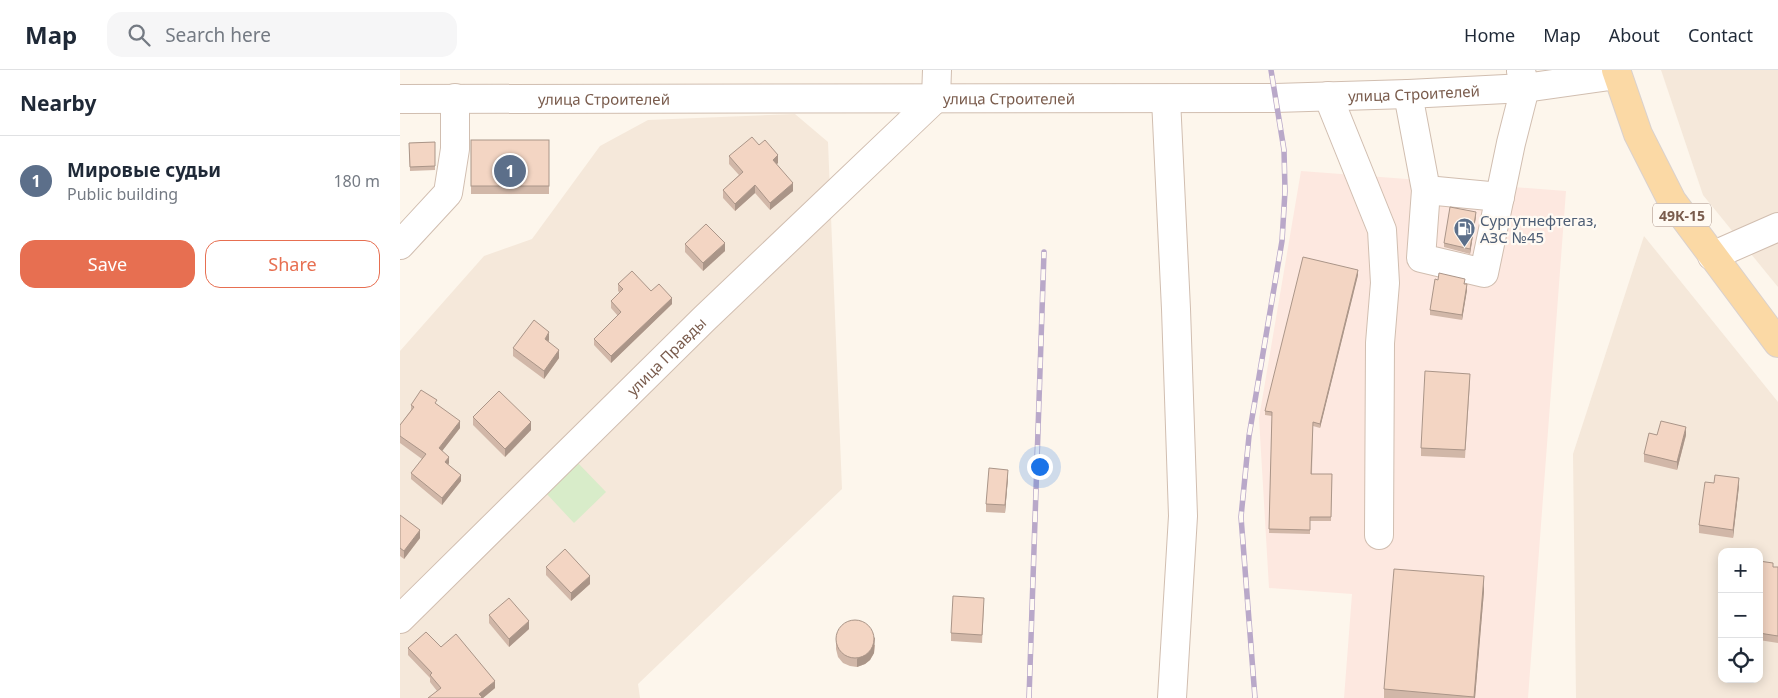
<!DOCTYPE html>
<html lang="en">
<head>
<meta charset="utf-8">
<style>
  :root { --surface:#fff; --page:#f6f6f7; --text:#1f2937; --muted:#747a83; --line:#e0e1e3; --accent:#e76f51 }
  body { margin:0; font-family:"Noto Sans",sans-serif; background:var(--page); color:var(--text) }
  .controls { position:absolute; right:15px; bottom:15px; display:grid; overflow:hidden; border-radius:10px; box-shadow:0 2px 12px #0003 }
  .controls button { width:45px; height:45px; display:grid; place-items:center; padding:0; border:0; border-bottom:1px solid var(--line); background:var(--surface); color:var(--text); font:25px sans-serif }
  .you { position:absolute; left:639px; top:396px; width:18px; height:18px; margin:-12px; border:4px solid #fff; border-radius:50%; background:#1a73e8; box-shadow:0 0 0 8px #1a73e833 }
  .badge { display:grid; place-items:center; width:32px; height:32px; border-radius:50%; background:var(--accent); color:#fff; font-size:16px; font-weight:700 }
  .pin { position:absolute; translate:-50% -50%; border:2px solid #fff; box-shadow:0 1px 5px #0006 }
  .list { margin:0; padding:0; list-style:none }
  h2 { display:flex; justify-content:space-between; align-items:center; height:65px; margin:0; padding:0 20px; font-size:21px }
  h2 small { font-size:16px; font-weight:400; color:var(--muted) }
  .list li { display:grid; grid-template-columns:32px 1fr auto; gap:15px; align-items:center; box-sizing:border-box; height:90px; padding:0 20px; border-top:1px solid var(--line) }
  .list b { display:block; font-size:19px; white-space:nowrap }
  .list p { margin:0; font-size:16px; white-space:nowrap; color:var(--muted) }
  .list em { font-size:16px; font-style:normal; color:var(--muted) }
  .actions { display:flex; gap:10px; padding:15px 20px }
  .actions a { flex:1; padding:11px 0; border:1px solid var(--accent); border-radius:15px; text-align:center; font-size:18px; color:var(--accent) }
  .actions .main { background:var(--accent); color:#fff }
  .icon { flex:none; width:28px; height:28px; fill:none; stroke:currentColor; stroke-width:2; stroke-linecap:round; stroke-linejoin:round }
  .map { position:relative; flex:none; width:1378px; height:628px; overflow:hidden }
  header { display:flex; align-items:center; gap:30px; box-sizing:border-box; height:70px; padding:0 25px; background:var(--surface); border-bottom:1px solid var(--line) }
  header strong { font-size:24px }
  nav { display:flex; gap:28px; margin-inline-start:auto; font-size:18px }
  .search { width:350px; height:45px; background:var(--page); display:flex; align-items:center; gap:12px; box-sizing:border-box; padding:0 18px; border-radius:15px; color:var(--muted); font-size:19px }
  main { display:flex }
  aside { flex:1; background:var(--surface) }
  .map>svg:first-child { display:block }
</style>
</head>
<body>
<header>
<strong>Map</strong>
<div class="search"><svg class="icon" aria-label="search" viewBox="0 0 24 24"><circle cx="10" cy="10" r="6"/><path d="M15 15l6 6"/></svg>Search here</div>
<nav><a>Home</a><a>Map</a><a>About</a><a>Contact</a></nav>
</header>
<main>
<aside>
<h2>Nearby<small></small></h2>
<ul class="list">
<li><span class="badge" style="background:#5c6f8a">1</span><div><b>Мировые судьи</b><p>Public building</p></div><em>180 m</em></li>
</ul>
<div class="actions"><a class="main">Save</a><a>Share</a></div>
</aside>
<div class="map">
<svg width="1378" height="628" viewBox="0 0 1378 628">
  <rect width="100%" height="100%" fill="#fdf6ec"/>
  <g fill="#f5e8da" fill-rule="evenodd">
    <polygon points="1261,0 1378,0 1378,217 1303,125"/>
    <polygon points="395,44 428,72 442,419 238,614 240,628 0,628 0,281 84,186 132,169 200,76 248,50"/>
    <path d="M1244 166 1378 332V628H1176L1173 384ZM1322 482H1359V609H1322Z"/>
  </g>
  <polygon fill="#fde8e0" points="901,101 1166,121 1128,628 944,628 952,524 869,518 859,348"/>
  <polygon fill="#d8ecc9" points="177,392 206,422 174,453 145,422"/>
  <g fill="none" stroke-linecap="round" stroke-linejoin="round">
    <defs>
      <g id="minor">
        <polyline points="1008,24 1026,120 1021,188 1084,203 1111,73 1125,18 1121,1"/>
        <polyline points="928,26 982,160 985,213 980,273 979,465"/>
        <path id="s1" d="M0 29 875 28 1008 24 1125 18 1217 5"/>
        <polyline points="766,29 776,239 783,446 772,628"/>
        <polyline points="1026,120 1100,127"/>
        <polyline points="0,175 48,123 55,79 55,28"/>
        <polyline points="1312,186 1378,157"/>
        <path id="s2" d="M0 549 304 249 536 28 537 0"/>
      </g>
      <polyline id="major" points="1216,0 1238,64 1272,131 1378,273"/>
    </defs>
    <use href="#minor" stroke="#d1beb0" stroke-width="30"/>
    <use href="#major" stroke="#dad1cd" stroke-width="30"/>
    <use href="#minor" stroke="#fff" stroke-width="28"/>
    <use href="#major" stroke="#fbd9a5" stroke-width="28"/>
    <defs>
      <g id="rail">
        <polyline points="629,628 644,182"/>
        <polyline points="855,628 841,447 849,366 882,171 885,121 884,80 871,0"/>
      </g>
    </defs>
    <use href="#rail" stroke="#b9a8c9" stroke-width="5.5"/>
    <use href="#rail" stroke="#fffaf3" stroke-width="4" stroke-dasharray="11" stroke-linecap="butt"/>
  </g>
  <g fill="#d1b7a8">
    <rect x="71" y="70" width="78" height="54"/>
    <polygon points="35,72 35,100 10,101 9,73"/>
    <polygon points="359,75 378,93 376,94 393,121 370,140 355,123 335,141 323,128 323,120 339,105 329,94 329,86"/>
    <polygon points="1076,146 1070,184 1044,177 1044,173"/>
    <polygon points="285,174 325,181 303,201 285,182"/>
    <polygon points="958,205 920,358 913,356 912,404 932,404 931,451 910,451 910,464 869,463 872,346 865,345 865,341"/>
    <polygon points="218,214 251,221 272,234 211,293 194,275 194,269 218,246 211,238 211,231 220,223 218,221"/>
    <polygon points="1065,214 1067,220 1062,250 1030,245 1030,240"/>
    <polygon points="149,270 149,272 159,288 144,309 113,286 113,278"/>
    <polygon points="1070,312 1065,388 1021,386 1021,378"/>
    <polygon points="37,334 60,358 42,381 49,393 48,395 61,411 42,435 11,409 11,403 22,389 0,373 0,355 11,340 11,335"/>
    <polygon points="73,347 131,360 105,387 73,355"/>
    <polygon points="1286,365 1277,400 1244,392 1244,384"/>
    <polygon points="608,408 605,443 586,442 586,434"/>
    <polygon points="1339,416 1333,468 1299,463 1299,455"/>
    <polygon points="0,445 20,468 4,489 0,486"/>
    <polygon points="1359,491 1373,497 1378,497 1378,573 1359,570 1359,563 1361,553 1359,553"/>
    <polygon points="146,497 190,514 171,531 146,505"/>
    <polygon points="1084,521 1075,628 984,628 984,619"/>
    <polygon points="584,536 582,573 551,571 551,563"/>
    <polygon points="89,545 129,559 109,577 89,553"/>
    <polygon points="436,571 475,575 474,583 470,590 465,594 457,597 450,596 443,593 438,587 436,579"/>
    <polygon points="41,577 95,618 83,628 28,628 37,621 30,612 30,608 8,585 8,578"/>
  </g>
  <g fill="#aa9588">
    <polygon points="378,85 378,93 373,98 373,90"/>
    <polygon points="393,113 393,121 370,140 370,133"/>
    <polygon points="355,115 355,123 335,141 335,134"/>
    <polygon points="1076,142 1076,146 1070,184 1070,179"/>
    <polygon points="325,173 325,181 303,201 303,193"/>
    <polygon points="958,200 958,205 920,358 920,354"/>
    <polygon points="1067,214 1067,220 1062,250 1062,245"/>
    <polygon points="272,228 272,234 211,293 211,286"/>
    <polygon points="149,262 149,270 145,277 145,269"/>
    <polygon points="159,280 159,288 144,309 144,301"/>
    <polygon points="60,351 60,358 39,385 39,378"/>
    <polygon points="131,352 131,360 105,387 105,379"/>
    <polygon points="1286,357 1286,365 1277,400 1277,392"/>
    <polygon points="49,387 49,393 45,399 45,392"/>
    <polygon points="608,400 608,408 605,443 605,435"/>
    <polygon points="61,405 61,411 42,435 42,428"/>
    <polygon points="1339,408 1339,416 1333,468 1333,460"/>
    <polygon points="20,460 20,468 4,489 4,481"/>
    <polygon points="190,506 190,514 171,531 171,523"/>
    <polygon points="1084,506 1084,521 1075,628 1074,628"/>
    <polygon points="129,551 129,559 109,577 109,569"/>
    <polygon points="475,567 474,583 470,590 465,594 457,597 457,589"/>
    <polygon points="95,611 95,618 83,628 79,628 79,624"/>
  </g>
  <g fill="#f3d5c3" stroke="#aa9588">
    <polygon points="352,67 359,75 365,70 378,85 373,90 393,113 370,133 355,115 335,134 323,120 343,102 329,86"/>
    <rect x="71" y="70" width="78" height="46"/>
    <polygon points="35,72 35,96 10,97 9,73"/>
    <polygon points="1050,137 1076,142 1070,179 1044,173"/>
    <polygon points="306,154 325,173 303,193 285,174"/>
    <polygon points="903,187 958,200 920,354 913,352 911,404 932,404 931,447 910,447 910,460 869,459 872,342 865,341"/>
    <polygon points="232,201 251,221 259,214 272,228 211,286 194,269 221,242 211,231 223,219 218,214"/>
    <polygon points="1039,203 1065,209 1064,214 1067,214 1062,245 1030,240 1035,209 1038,210"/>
    <polygon points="134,250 149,262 145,269 159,280 144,301 113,278"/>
    <polygon points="1025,301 1070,304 1065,380 1021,378"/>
    <polygon points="21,320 37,330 35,333 60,351 39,378 49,387 45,392 61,405 42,428 11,403 26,384 0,366 0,355 14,337 11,335"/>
    <polygon points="99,321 131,352 105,379 73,347"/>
    <polygon points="1261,351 1286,357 1277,392 1244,384 1249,363 1257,365"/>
    <polygon points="589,398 608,400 605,435 586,434"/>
    <polygon points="1315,405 1339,408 1333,460 1299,455 1305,412 1314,413"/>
    <polygon points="0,445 20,460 4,481 0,478"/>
    <polygon points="165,479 190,506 171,523 146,497"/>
    <polygon points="1359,491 1373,493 1373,497 1378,497 1378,566 1359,563 1362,546 1359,545"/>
    <polygon points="994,499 1084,506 1074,627 984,619"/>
    <polygon points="553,526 584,528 582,565 551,563"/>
    <polygon points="109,528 129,551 109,569 89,545"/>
    <circle cx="455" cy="569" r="19"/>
    <polygon points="26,562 41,577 56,564 95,611 79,624 82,627 81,628 28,628 41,618 30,605 32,603 8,578"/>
  </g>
  <defs>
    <symbol id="fuel-pin" viewBox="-11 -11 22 30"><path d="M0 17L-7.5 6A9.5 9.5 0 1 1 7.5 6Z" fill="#5c6f8a" stroke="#fffaf3"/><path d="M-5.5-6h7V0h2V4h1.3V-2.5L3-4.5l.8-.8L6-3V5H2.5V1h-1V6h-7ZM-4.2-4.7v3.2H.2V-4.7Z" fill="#fff"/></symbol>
  </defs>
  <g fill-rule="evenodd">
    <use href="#fuel-pin" x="1052" y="146" width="25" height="34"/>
  </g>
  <g text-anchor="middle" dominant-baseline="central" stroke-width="4.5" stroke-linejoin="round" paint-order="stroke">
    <rect fill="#fffaf3" stroke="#a28b7f" stroke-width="1" x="1253" y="133.5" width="58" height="23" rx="4"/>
    <g font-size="14" font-weight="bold" fill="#7a5c4d">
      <text x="1282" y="145">49К-15</text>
    </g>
    <g font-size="15" fill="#7a5c4d" stroke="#fffaf3">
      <text stroke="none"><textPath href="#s1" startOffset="1014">улица Строителей</textPath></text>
      <text stroke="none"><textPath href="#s1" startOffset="204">улица Строителей</textPath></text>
      <text stroke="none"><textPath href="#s1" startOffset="609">улица Строителей</textPath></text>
      <text stroke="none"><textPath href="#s2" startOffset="374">улица Правды</textPath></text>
    </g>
    <g font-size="15" fill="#4e5e75" stroke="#fffaf3" text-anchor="start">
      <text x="1080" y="150">Сургутнефтегаз,<tspan x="1080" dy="17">АЗС №45</tspan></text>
    </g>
  </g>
</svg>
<div class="controls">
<button>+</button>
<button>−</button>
<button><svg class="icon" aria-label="locate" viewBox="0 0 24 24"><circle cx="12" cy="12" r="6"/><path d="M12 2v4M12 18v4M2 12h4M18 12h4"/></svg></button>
</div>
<div class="you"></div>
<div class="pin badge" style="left:110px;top:101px;background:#5c6f8a">1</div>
</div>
</main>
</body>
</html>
